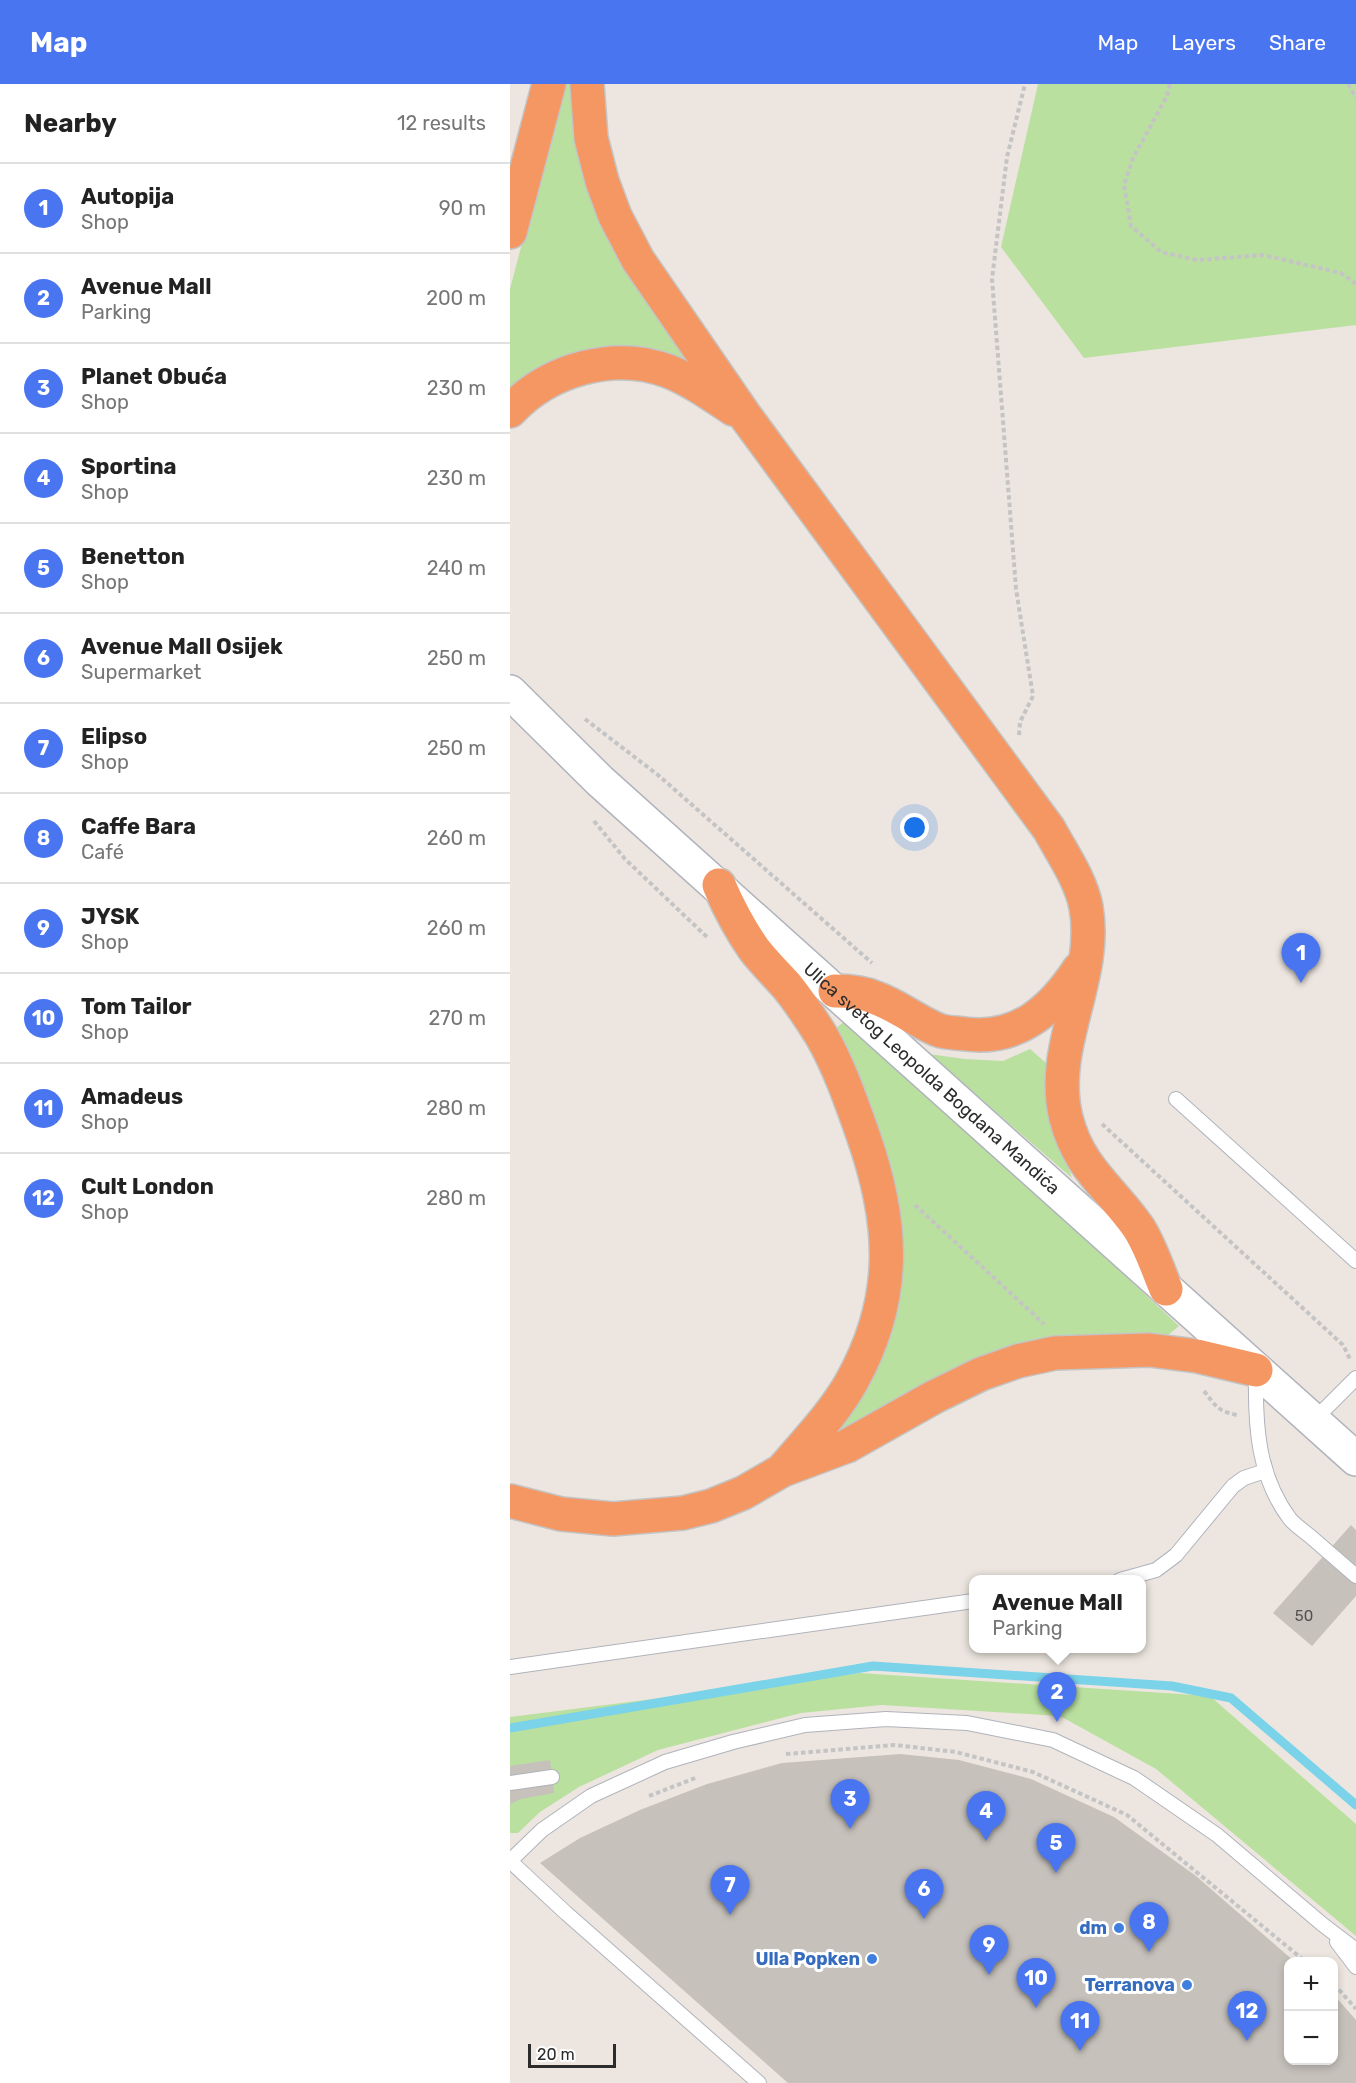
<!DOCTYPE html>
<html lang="en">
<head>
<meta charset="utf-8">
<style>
  :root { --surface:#fff; --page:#f2f2f2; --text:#222; --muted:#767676; --line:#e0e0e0; --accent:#4a75f0 }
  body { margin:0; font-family:Rubik,sans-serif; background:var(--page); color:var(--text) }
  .controls { position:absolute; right:18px; bottom:18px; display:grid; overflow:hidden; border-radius:12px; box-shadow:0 3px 9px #0003 }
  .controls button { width:54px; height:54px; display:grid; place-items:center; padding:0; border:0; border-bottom:2px solid var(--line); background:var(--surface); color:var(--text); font:30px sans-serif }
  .scale { position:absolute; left:18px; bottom:15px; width:88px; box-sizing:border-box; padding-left:6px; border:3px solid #2c2c2c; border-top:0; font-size:16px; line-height:21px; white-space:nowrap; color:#2c2c2c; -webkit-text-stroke:4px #fff; paint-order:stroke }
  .you { position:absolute; left:405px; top:744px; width:21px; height:21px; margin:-15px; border:4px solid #fff; border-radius:50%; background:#1a73e8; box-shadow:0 0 0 9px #1a73e833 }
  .badge { display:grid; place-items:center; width:39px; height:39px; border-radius:50%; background:var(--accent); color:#fff; font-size:20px; font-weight:700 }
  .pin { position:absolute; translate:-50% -50px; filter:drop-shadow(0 2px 3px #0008) }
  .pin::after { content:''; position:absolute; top:32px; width:21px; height:18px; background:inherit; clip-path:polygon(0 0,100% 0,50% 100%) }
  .popup { position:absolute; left:459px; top:1491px; width:177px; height:78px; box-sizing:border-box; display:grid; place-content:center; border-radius:12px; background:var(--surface); filter:drop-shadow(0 2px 4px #0005); font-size:20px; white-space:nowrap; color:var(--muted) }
  .popup b { font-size:22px; color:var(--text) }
  .popup::after { content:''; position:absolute; left:50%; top:100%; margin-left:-12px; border:12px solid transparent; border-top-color:var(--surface) }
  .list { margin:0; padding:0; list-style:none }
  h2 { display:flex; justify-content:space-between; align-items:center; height:78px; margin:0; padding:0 24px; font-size:26px }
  h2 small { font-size:20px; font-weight:400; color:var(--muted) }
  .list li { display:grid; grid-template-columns:39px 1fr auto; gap:18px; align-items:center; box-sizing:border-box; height:90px; padding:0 24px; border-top:2px solid var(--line) }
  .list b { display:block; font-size:22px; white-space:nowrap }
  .list p { margin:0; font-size:20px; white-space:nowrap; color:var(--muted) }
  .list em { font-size:20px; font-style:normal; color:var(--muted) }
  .map { position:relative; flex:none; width:846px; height:1999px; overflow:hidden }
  header { display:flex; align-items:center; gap:36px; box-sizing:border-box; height:84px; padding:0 30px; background:var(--accent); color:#fff }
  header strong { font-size:28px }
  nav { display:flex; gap:33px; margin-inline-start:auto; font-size:21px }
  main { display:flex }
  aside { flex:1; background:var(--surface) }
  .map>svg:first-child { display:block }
</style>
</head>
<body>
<header>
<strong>Map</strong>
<nav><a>Map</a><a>Layers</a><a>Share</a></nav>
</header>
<main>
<aside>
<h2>Nearby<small>12 results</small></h2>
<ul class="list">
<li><span class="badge">1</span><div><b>Autopija</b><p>Shop</p></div><em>90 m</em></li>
<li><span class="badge">2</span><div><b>Avenue Mall</b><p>Parking</p></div><em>200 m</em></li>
<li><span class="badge">3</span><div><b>Planet Obuća</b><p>Shop</p></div><em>230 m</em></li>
<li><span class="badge">4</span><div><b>Sportina</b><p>Shop</p></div><em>230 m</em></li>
<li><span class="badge">5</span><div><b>Benetton</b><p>Shop</p></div><em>240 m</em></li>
<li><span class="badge">6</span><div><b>Avenue Mall Osijek</b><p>Supermarket</p></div><em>250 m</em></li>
<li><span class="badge">7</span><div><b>Elipso</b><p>Shop</p></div><em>250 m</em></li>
<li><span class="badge">8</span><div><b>Caffe Bara</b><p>Café</p></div><em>260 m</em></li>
<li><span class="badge">9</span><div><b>JYSK</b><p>Shop</p></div><em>260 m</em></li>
<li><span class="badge">10</span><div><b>Tom Tailor</b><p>Shop</p></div><em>270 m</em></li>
<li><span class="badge">11</span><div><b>Amadeus</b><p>Shop</p></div><em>280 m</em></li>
<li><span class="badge">12</span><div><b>Cult London</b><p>Shop</p></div><em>280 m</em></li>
</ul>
</aside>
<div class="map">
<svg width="846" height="1999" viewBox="0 0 846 1999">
  <rect width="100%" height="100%" fill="#ede6e0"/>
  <g fill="#bae0a0">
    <polygon points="54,0 66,0 65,46 189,273 180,281 0,308 0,205"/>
    <polygon points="528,0 846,0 846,241 574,274 491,163"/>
    <polygon points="339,934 669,1242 651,1257 542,1257 327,1356 322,1348 360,1298 387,1223 391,1148 383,1093 357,1010 326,944"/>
    <polygon points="520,965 543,985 549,1054 562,1094 419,970 455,975 493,977"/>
    <polygon points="350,1589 700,1612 846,1740 846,1852 646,1685 550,1632 372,1621 291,1629 148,1666 69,1703 30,1728 8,1749 0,1749 0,1633"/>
  </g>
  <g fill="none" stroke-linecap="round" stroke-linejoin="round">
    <polyline stroke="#7ad3e8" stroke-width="9" points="0,1644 363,1582 662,1602 721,1614 846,1721"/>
  </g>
  <g fill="#c6c1bb">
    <polygon points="841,1441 846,1446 846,1512 802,1562 763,1529"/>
    <polygon points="390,1670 449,1676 521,1695 604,1733 686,1792 785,1878 778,1878 778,1976 824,1976 824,1911 846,1936 846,1999 278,1999 30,1779 70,1754 130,1726 197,1700 272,1679"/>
    <polygon points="40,1676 44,1709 11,1715 0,1720 0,1682"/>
  </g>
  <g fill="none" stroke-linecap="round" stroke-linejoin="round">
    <defs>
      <g id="lane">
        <polyline points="666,1015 846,1177"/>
        <path d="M746 1291C745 1342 748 1393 780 1435 786 1442 794 1447 801 1453 816 1466 831 1479 846 1492"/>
        <polyline points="804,1336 846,1294"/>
        <polyline points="610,1496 646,1486 666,1471 723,1402 734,1394 755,1387"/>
        <polyline points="0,1583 463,1517"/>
        <polyline points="0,1699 42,1693"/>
        <polyline points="827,1858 846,1883"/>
        <polyline points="249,1999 56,1829 0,1777 32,1746 81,1712 155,1678 223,1658 295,1641 376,1635 457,1639 543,1656 624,1694 707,1751 812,1840 846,1866"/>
      </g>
      <g id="secondary">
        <path id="s1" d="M0 608 90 697 846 1375"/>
      </g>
      <g id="highway">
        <path d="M77 0 81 54 92 97 105 132 128 176 236 333 539 745C552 769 571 796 576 823 589 895 538 962 556 1034 569 1085 600 1103 628 1143 640 1161 647 1184 656 1205"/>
        <polyline points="0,148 39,0"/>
        <path d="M0 327C39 285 104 267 158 287 181 296 202 311 223 325"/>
        <path d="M209 801C219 824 230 845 244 865 254 878 266 890 277 902 289 917 301 935 311 951 329 982 341 1017 353 1051 384 1139 388 1214 342 1297 325 1328 298 1356 275 1383"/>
        <path d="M325 907C339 907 353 908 366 914 388 922 406 937 428 946 436 949 447 949 455 950 508 957 542 926 569 885"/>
        <polyline points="0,1417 51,1430 103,1435 173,1429 201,1422 233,1409 273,1386 337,1362 424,1313 471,1290 508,1277 545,1269 639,1266 687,1272 746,1286"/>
      </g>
    </defs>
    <use href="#lane" stroke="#b0b3bc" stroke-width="16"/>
    <use href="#secondary" stroke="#b0b3bc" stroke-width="36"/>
    <use href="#highway" stroke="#c4c4c4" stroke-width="36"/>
    <g stroke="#c4c4c4" stroke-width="4" stroke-dasharray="4.5 3" stroke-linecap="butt">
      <polyline points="660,0 657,12 623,74 614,101 621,142 651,168 687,176 753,171 831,189 846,200"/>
      <polyline points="838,0 846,14"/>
      <polyline points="75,635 148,691 362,879"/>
      <polyline points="509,651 510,638 523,612 506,505 482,195 497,73 515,0"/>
      <polyline points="84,737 115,775 198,854"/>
      <polyline points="592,1040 833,1261 840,1275"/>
      <polyline points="405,1121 534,1240"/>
      <path d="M694 1307C706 1322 707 1327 727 1331"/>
      <polyline points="276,1670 385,1661 446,1668 523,1688 617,1731 796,1878"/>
      <polyline points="139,1712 188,1693"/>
      <polyline points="824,1900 846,1925"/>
    </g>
    <use href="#lane" stroke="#fff" stroke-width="14"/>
    <use href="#secondary" stroke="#fff" stroke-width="33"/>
    <use href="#highway" stroke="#f59763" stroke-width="33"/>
  </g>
  <g fill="#3f7fe0" stroke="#fff" stroke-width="2">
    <circle cx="609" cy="1844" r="6"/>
    <circle cx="362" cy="1875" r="6"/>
    <circle cx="677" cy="1901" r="6"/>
  </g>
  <g text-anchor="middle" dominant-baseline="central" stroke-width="6" stroke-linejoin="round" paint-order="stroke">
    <g font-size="15" fill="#525150">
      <text x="794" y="1532">50</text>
    </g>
    <g font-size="18" fill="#2c2c2c" stroke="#fff">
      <text stroke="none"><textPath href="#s1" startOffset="572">Ulica svetog Leopolda Bogdana Mandića</textPath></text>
    </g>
    <g font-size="18" font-weight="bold" fill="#366cbe" stroke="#fff" text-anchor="end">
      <text x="597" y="1844">dm</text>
      <text x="350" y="1875">Ulla Popken</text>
      <text x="665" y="1901">Terranova</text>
    </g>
  </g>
</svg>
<div class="controls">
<button>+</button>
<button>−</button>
</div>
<div class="scale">20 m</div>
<div class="you"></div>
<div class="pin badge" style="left:791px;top:899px">1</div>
<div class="pin badge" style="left:547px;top:1638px">2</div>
<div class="popup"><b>Avenue Mall</b>Parking</div>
<div class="pin badge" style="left:340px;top:1745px">3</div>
<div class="pin badge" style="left:476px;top:1757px">4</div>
<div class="pin badge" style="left:546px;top:1789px">5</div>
<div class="pin badge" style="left:414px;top:1835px">6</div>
<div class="pin badge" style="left:220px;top:1831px">7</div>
<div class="pin badge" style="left:639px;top:1868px">8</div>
<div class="pin badge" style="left:479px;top:1891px">9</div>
<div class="pin badge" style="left:526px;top:1924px">10</div>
<div class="pin badge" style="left:570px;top:1967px">11</div>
<div class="pin badge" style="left:737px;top:1957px">12</div>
</div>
</main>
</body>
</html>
